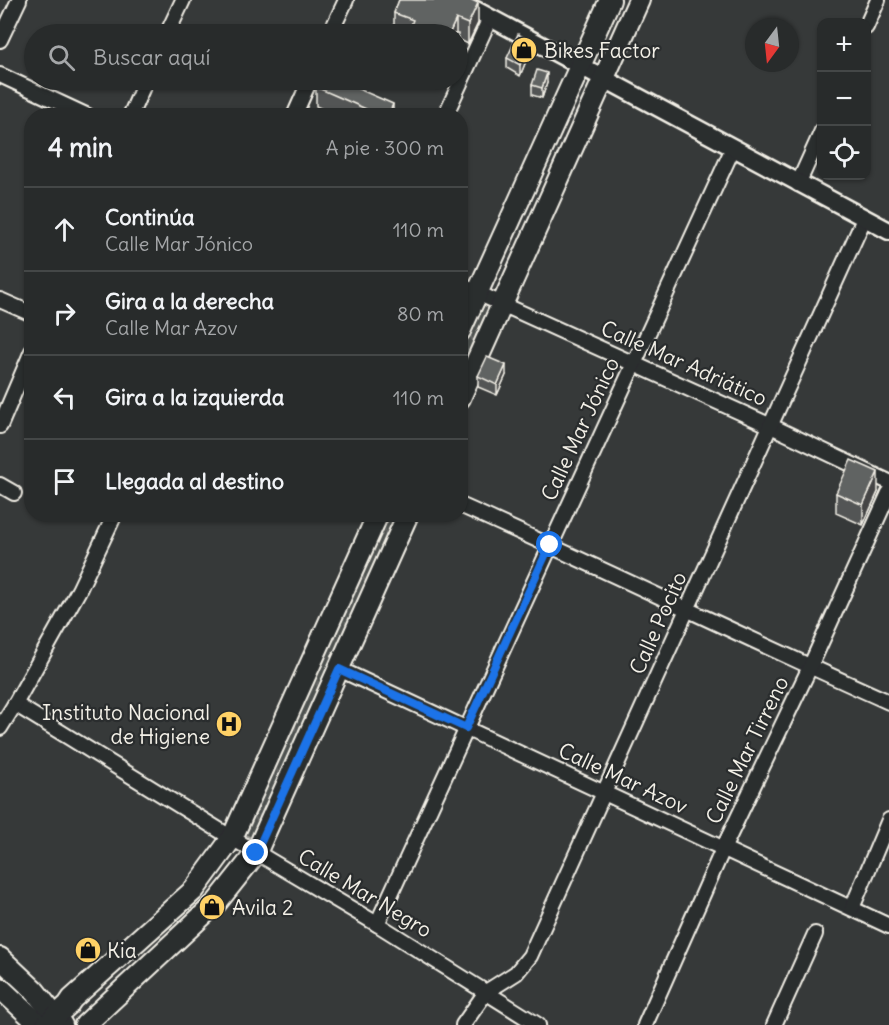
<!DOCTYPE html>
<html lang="es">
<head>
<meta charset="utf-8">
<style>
  :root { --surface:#282b2b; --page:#303333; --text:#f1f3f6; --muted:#a5a7a9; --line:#444747 }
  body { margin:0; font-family:Delius,sans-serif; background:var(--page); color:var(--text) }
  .controls { position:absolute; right:18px; top:18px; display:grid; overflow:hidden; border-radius:12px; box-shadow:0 2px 4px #0004 }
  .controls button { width:54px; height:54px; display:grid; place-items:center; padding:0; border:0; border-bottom:2px solid var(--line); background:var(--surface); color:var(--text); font:30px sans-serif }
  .compass { position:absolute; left:745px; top:18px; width:54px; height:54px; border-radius:50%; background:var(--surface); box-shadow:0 2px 4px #0004; rotate:195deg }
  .stop { position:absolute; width:18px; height:18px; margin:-14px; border:4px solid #1a73e8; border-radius:50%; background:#fff }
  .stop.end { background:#1a73e8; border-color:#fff; box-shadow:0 2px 6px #0008 }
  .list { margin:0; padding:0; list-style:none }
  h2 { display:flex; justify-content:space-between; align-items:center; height:78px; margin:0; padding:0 24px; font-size:26px }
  h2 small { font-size:20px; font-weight:400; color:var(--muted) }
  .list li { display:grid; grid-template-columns:39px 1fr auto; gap:18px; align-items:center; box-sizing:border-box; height:84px; padding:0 24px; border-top:2px solid var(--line) }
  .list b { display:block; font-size:22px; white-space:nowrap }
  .list p { margin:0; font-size:20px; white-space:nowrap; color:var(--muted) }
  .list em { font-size:20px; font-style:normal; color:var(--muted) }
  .icon { flex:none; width:33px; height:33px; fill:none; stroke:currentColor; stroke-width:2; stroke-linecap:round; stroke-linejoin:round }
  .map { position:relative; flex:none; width:889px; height:1025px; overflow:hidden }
  .search { position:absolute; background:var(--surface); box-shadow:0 2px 4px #0004; left:24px; top:24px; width:444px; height:66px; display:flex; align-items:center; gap:15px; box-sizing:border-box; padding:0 21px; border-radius:33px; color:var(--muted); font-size:22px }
  .panel { position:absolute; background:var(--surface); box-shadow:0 2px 4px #0004; left:24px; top:108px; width:444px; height:414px; border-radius:24px }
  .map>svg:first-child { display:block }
</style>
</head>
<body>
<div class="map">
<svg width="889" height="1025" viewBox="0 0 889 1025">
  <defs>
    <pattern id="park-tufts" width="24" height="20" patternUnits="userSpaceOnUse" patternTransform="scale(1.5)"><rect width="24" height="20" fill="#4e514f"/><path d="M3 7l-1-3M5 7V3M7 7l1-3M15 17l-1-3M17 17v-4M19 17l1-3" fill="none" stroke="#686a68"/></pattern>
  </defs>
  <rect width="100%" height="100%" fill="#363939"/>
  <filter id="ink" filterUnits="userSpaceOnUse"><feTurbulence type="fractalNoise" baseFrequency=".0167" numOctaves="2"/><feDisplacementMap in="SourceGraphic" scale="12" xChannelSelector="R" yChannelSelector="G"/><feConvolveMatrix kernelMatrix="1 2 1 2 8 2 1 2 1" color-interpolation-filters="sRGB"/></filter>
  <g filter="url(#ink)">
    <g fill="url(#park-tufts)" stroke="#a1a19c" stroke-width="1.5">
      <polygon points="480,300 497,307 461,389 461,343"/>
      <polygon points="384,515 404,515 257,841 242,833"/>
    </g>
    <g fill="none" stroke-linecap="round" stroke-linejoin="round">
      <defs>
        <g id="minor">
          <polyline points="866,27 878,0"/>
          <polyline points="167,34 183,0"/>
          <polyline points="330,34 346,0"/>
          <polyline points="0,40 19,0"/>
          <polyline points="0,75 88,116"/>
          <polyline points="130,116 146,80"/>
          <polyline points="294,116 310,80"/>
          <polyline points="445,116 490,18"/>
          <polyline points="798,184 822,131"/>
          <polyline points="460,285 771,426 889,482"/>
          <polyline points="0,300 32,314"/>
          <polyline points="0,426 32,351"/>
          <polyline points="0,485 14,493"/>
          <path d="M460 505C604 569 745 638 889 702"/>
          <polyline points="339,669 889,926"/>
          <polyline points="15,704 232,838 377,924 538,1025"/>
          <polyline points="0,728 15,704 79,590 115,514"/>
          <polyline points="852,908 889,820"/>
          <polyline points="377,924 733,148"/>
          <polyline points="463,1025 486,992 516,973 530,956 864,219"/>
          <polyline points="645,1025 723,849 810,667 889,493"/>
          <polyline points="774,1025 815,934"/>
        </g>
        <polyline id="tertiary" points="457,0 889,231"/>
        <g id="secondary">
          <polyline points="460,331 610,0"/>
          <polyline points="460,398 639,0"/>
          <polyline points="0,958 34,990 62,1025"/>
          <polyline points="0,988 40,1025"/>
          <polyline points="46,1025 68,1005 72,999 194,890 232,838 378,514"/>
          <polyline points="85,1025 217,902 256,853 408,514"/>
        </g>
      </defs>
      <use href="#minor" stroke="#f4f1e8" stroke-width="18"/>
      <use href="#tertiary" stroke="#f4f1e8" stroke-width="21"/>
      <use href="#secondary" stroke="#f4f1e8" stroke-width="24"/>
      <use href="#minor" stroke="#2a2d2e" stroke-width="14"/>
      <use href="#tertiary" stroke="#2a2d2e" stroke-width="16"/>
      <use href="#secondary" stroke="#2a2d2e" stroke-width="20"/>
    </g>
    <g fill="#535554" stroke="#f4f1e8" stroke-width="1.5">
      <polygon points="399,0 478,23 468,44 458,39 458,34 398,34 394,33 394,13"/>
      <polygon points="530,51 520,76 507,68 507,58"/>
      <polygon points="547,83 542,98 532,95 532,85"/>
      <polygon points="316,87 393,116 338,116 316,106"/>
      <polygon points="506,375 497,395 478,387 478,376"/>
      <polygon points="878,492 863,525 836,513 836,493"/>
    </g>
    <g fill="#444545" stroke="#f4f1e8" stroke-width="1.5">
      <polygon points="478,3 478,23 468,44 468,24"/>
      <polygon points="456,19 456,34 450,34 450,32"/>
      <polygon points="530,41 530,51 520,76 520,65"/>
      <polygon points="547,73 547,83 542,98 542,88"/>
      <polygon points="393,104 393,116 388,116"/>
      <polygon points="506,365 506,375 497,395 497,385"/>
      <polygon points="878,472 878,492 863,525 863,505"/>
    </g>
    <g fill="#616362" stroke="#f4f1e8" stroke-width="1.5">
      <polygon points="399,0 472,0 478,3 468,24 456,19 450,32 444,30 442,34 438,32 437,34 433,34 411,25 413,20 394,13"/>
      <polygon points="518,34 530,41 520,65 507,58"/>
      <polygon points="537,70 547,73 542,88 532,85"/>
      <polygon points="319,80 338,80 393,104 388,116 363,116 366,109 316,87"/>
      <polygon points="487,357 506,365 497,385 478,376"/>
      <polygon points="851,460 878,472 863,505 836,493"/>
    </g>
  </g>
  <g fill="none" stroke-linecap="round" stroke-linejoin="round" filter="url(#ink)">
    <polyline stroke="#1a73e8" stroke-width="8" points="256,853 339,669 466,728 550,545"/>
  </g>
  <defs>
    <symbol id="shop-disc" viewBox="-11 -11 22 22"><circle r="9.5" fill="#ffd166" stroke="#2a2d2e"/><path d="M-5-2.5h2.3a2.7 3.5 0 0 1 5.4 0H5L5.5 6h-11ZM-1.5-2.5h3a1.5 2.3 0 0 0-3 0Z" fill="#111"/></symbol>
    <symbol id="hospital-disc" viewBox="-11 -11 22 22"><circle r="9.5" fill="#ffd166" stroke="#2a2d2e"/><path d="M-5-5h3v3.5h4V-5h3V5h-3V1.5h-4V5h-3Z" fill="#111"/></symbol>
  </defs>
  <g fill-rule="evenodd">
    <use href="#shop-disc" x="509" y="35" width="30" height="30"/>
    <use href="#hospital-disc" x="214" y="709" width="30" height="30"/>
    <use href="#shop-disc" x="197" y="892" width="30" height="30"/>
    <use href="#shop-disc" x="73" y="935" width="30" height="30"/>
  </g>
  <g text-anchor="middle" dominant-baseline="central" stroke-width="4.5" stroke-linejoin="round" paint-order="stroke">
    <g font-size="21" fill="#f4f1e8" stroke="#2a2d2e" text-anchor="start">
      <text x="544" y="50">Bikes Factor</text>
      <text x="210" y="712" text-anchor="end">Instituto Nacional<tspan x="210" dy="24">de Higiene</tspan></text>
      <text x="232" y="907">Avila 2</text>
      <text x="107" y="950">Kia</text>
    </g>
    <g font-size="21" fill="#f4f1e8" stroke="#2a2d2e">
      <text transform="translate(684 363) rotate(24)">Calle Mar Adriático</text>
      <text transform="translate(580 429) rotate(-65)">Calle Mar Jónico</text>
      <text transform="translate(658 623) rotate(-66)">Calle Pocito</text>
      <text transform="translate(747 750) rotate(-64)">Calle Mar Tirreno</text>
      <text transform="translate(623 778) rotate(25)">Calle Mar Azov</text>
      <text transform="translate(365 893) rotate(31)">Calle Mar Negro</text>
    </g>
  </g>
</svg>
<div class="controls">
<button>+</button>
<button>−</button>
<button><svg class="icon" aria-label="locate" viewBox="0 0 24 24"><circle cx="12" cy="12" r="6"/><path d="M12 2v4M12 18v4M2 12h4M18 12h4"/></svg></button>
</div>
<svg class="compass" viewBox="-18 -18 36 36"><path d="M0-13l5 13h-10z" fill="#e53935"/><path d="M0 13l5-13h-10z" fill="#a5a7a9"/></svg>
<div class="stop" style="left:550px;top:545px"></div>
<div class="stop end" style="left:256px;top:853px"></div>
<div class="search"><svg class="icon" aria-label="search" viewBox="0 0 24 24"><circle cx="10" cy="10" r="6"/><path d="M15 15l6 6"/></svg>Buscar aquí</div>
<section class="panel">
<h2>4 min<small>A pie · 300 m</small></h2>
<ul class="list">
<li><svg class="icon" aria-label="ahead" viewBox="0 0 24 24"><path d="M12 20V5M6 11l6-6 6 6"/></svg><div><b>Continúa</b><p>Calle Mar Jónico</p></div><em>110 m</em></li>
<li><svg class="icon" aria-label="right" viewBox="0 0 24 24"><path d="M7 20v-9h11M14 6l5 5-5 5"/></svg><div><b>Gira a la derecha</b><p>Calle Mar Azov</p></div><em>80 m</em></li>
<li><svg class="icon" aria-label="left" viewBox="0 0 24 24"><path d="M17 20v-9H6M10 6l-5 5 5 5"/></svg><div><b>Gira a la izquierda</b></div><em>110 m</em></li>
<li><svg class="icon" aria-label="arrive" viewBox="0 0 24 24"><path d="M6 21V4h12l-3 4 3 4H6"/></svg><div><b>Llegada al destino</b></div></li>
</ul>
</section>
</div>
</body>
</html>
